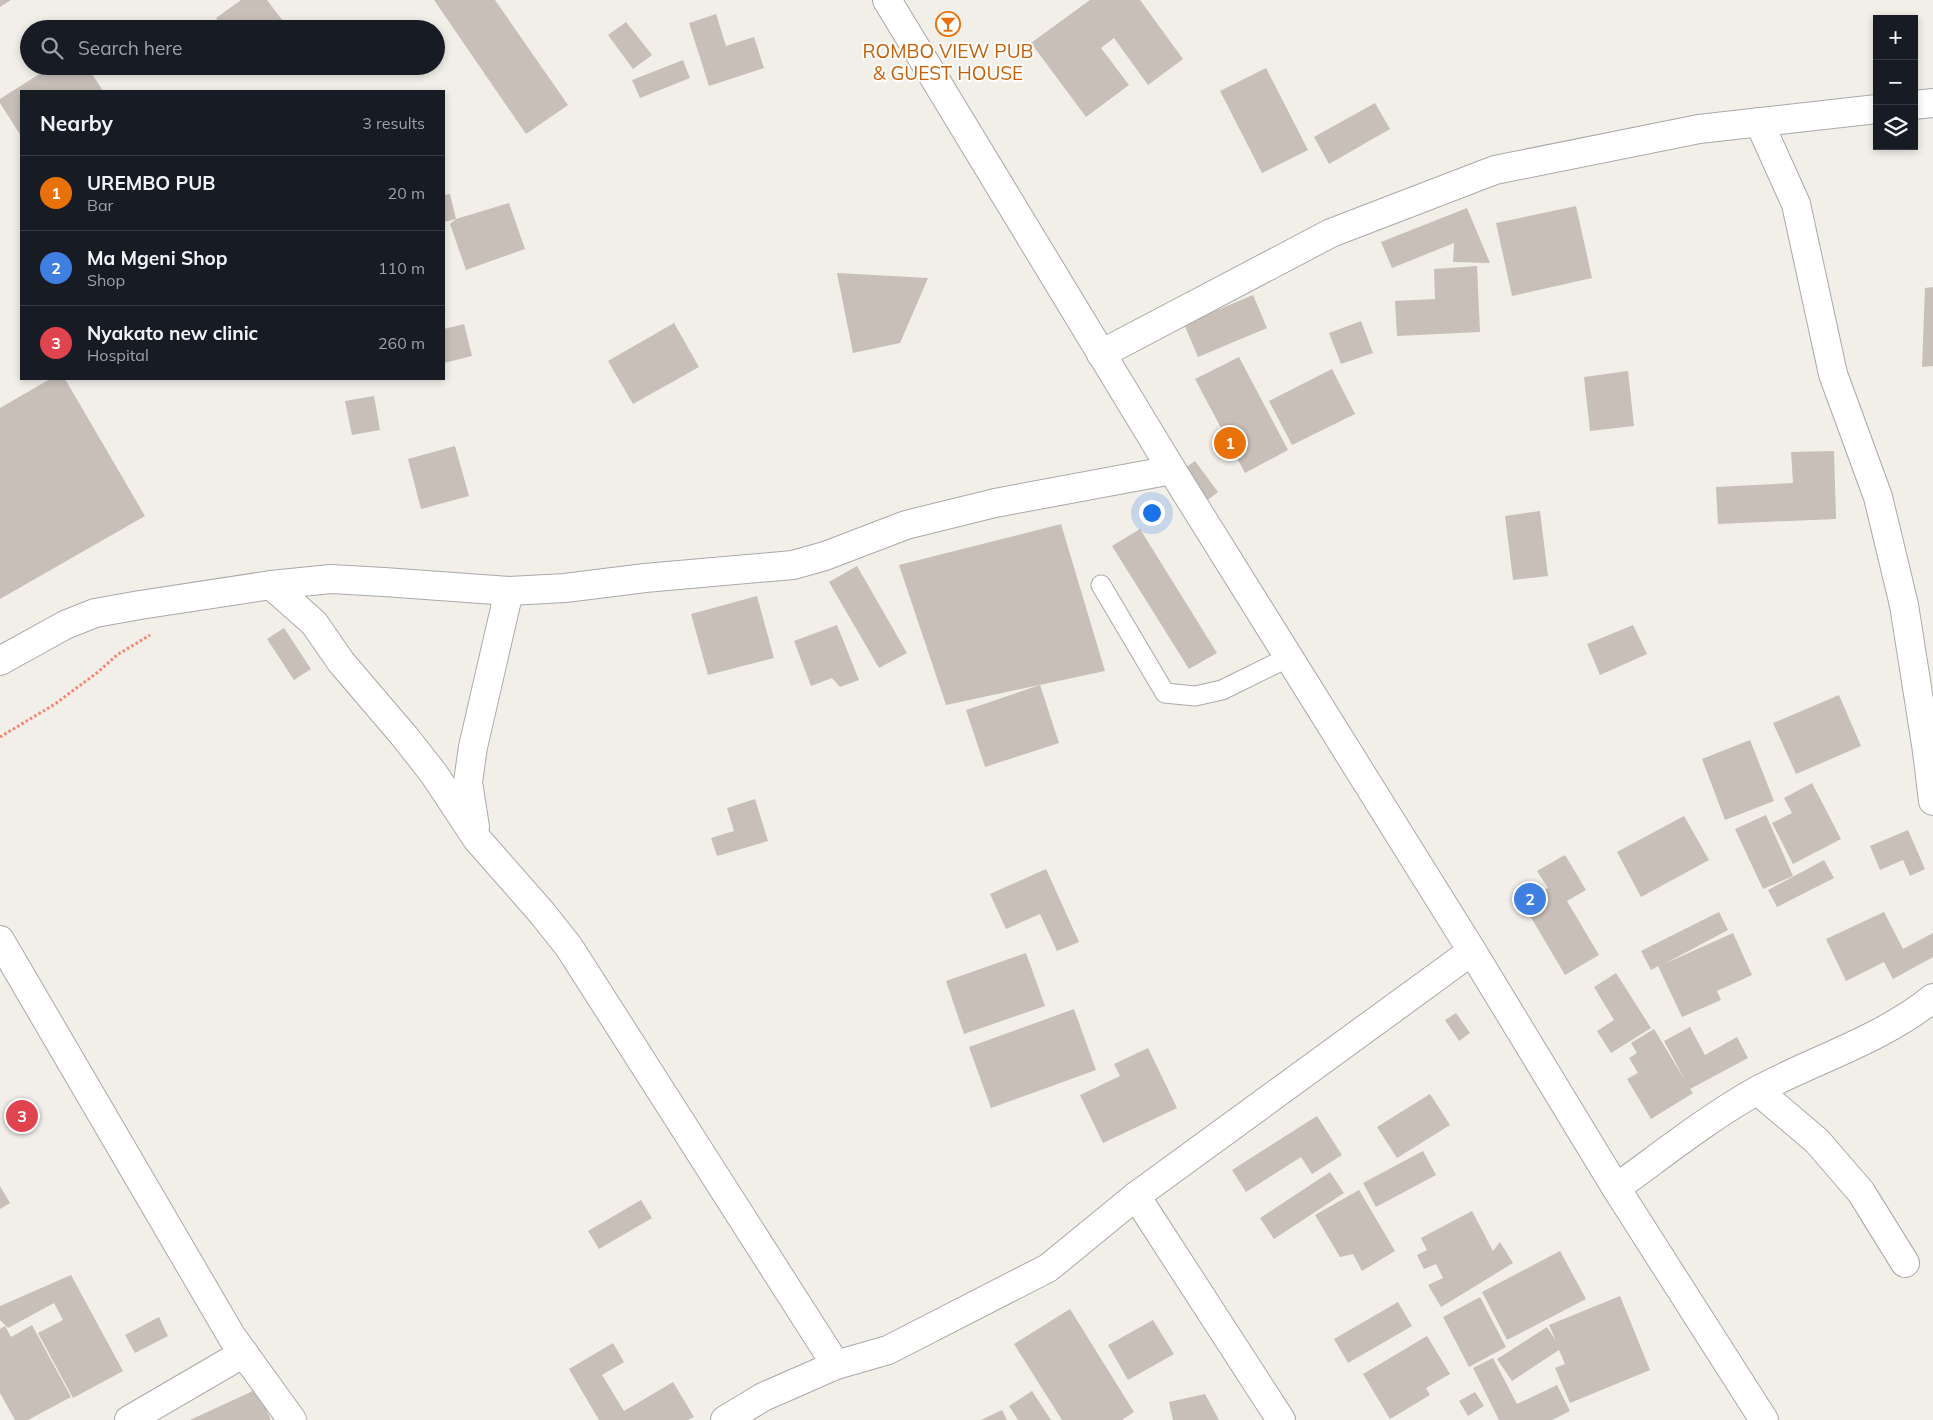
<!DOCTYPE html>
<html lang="en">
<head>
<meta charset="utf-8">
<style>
  :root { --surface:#171b24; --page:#20242c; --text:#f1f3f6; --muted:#9ea1a6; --line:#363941; --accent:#1a73e8 }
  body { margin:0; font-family:Mulish,sans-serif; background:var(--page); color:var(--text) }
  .controls { position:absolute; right:15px; top:15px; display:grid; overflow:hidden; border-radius:0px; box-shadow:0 2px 8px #0003 }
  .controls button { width:45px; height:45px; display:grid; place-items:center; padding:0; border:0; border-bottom:1px solid var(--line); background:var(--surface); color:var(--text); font:25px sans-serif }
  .you { position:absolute; left:1151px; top:512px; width:18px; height:18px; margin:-12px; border:4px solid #fff; border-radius:50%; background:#1a73e8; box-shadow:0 0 0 8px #1a73e833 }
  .badge { display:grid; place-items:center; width:32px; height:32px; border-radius:50%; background:var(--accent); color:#fff; font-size:16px; font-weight:700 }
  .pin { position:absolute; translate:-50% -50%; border:2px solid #fff; box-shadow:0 1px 5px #0006 }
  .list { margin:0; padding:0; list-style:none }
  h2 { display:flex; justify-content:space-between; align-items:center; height:65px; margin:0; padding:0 20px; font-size:21px }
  h2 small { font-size:16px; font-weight:400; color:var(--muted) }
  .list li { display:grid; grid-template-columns:32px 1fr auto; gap:15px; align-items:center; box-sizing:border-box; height:75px; padding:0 20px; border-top:1px solid var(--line) }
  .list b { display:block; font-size:19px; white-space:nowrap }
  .list p { margin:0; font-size:16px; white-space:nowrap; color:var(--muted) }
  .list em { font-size:16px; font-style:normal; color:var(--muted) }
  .icon { flex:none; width:28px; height:28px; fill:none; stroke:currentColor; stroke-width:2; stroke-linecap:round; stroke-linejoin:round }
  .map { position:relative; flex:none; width:1933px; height:1420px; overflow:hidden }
  .search { position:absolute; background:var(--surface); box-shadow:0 2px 8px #0003; left:20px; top:20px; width:425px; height:55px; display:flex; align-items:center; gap:12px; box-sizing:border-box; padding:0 18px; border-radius:28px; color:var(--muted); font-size:19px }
  .panel { position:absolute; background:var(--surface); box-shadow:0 2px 8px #0003; left:20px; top:90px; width:425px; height:290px; border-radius:0px }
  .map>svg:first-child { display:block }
</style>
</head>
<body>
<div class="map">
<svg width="1933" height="1420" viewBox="0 0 1933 1420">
  <rect width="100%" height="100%" fill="#f2efe9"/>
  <g fill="#c7bfb8">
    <polygon points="0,0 11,0 0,7"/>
    <polygon points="241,0 267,0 289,29 224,29 216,18"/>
    <polygon points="434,0 495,0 568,105 526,134"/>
    <polygon points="1090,0 1140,0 1183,59 1148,85 1114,38 1101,48 1129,85 1086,117 1031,43"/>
    <polygon points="716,14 726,46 754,37 764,68 709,86 689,23"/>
    <polygon points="626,22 652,55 633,69 608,35"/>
    <polygon points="683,60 690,78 640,98 632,80"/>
    <polygon points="52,66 87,66 103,91 21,91 21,136 0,103 0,99"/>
    <polygon points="253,66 263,66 257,71"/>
    <polygon points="1266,68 1308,150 1262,173 1220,91"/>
    <polygon points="1375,103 1390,129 1329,164 1314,137"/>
    <polygon points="450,194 456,219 444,222 444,195"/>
    <polygon points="509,203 525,249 466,270 450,224 456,219"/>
    <polygon points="1576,206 1592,278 1512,296 1496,223"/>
    <polygon points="1467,208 1490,263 1453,262 1454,243 1392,268 1381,242"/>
    <polygon points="1477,266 1480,332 1397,336 1395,301 1435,299 1434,269"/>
    <polygon points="837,273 928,278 900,343 853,353"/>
    <polygon points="1933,287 1933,366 1922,367 1925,288"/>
    <polygon points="1253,295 1267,328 1198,357 1184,324"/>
    <polygon points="1361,321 1373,353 1341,364 1329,333"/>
    <polygon points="674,323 699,367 633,404 608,361"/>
    <polygon points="464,324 472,356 444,363 444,329"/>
    <polygon points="1239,357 1288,450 1245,473 1195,379"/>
    <polygon points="1332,369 1355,414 1292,445 1269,401"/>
    <polygon points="1628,371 1634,426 1590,431 1584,377"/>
    <polygon points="50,379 65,379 145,516 0,599 0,408"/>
    <polygon points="374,396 380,430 352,435 345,401"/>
    <polygon points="455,446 469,496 421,509 408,459"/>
    <polygon points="1834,451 1836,519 1718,524 1716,487 1793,483 1791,452"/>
    <polygon points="1195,461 1218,492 1205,502 1182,470"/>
    <polygon points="1540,511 1548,576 1513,580 1505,516"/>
    <polygon points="1061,524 1105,671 946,705 899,565"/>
    <polygon points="1140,529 1217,653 1189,669 1112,546"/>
    <polygon points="857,566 907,653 879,668 829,582"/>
    <polygon points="757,596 774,658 708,675 691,614"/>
    <polygon points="837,625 859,680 840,687 832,678 811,686 794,641"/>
    <polygon points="1633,625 1647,654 1600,675 1587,644"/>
    <polygon points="284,628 311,669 294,680 267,639"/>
    <polygon points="1040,685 1059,743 985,767 966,710"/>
    <polygon points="1839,695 1861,746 1796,774 1773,723"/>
    <polygon points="1750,740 1774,801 1725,820 1702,759"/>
    <polygon points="1812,783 1841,839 1793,864 1772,823 1792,813 1784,798"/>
    <polygon points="755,799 768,841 717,856 711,838 734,831 727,808"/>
    <polygon points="1766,815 1793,876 1763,889 1735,829"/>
    <polygon points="1684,816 1709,860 1641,897 1617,852"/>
    <polygon points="1908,830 1925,869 1910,876 1903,860 1880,870 1870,846"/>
    <polygon points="1565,855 1586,890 1567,901 1599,955 1565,975 1522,902 1548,888 1537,871"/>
    <polygon points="1824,860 1834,878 1777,907 1768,890"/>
    <polygon points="1046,869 1079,942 1057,951 1040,914 1006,929 990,894"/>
    <polygon points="1719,912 1728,930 1664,964 1733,933 1752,975 1717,991 1721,1000 1682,1017 1658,966 1651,970 1641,951"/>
    <polygon points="1884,912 1903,949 1933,933 1933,957 1893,979 1884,962 1846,981 1826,939"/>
    <polygon points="1026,953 1045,1006 964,1034 946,981"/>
    <polygon points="1616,973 1651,1028 1611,1053 1597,1031 1614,1020 1594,987"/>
    <polygon points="1074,1009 1096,1070 991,1108 969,1047"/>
    <polygon points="1456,1013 1470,1033 1459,1041 1445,1020"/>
    <polygon points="1690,1027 1705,1055 1737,1037 1748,1058 1690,1089 1693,1093 1651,1119 1627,1079 1638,1073 1629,1058 1637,1053 1631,1043 1654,1029 1686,1082 1664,1041"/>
    <polygon points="1148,1048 1177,1108 1103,1143 1080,1095 1120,1076 1114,1064"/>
    <polygon points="1430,1094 1450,1125 1397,1158 1377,1127"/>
    <polygon points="1317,1116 1342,1155 1312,1174 1301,1157 1246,1192 1232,1170"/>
    <polygon points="1423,1151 1436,1175 1376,1207 1363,1183"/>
    <polygon points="1330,1172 1344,1193 1274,1239 1260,1218"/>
    <polygon points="0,1186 10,1203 0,1209"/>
    <polygon points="1359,1190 1395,1251 1362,1271 1353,1254 1340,1257 1315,1215"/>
    <polygon points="641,1200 652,1218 599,1249 588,1231"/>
    <polygon points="1472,1211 1493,1251 1500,1242 1513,1263 1441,1307 1428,1285 1443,1278 1436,1264 1424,1269 1417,1255 1427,1250 1421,1238"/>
    <polygon points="1560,1251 1586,1299 1507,1340 1482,1292"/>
    <polygon points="71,1275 123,1371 73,1398 38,1333 63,1320 54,1303 8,1328 0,1320 0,1306"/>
    <polygon points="1620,1296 1650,1370 1570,1403 1555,1368 1565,1364 1559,1350 1512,1381 1497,1359 1547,1327 1556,1341 1549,1325"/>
    <polygon points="1480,1297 1506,1347 1469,1367 1443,1317"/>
    <polygon points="1398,1302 1412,1326 1348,1363 1334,1339"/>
    <polygon points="1070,1309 1134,1412 1122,1420 1062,1420 1014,1344"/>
    <polygon points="159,1317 168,1336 135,1353 125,1335"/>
    <polygon points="1153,1320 1174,1354 1128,1380 1108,1345"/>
    <polygon points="32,1325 71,1397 28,1420 15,1420 0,1393 0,1329 5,1326 11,1337"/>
    <polygon points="1427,1336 1450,1374 1426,1388 1430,1395 1390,1419 1363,1374"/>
    <polygon points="613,1343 624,1362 602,1375 624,1411 673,1382 694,1417 688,1420 599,1420 569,1369"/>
    <polygon points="1493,1358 1517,1404 1557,1385 1570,1411 1552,1420 1499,1420 1473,1368"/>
    <polygon points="257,1389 271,1420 190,1420"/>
    <polygon points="1032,1391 1051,1420 1018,1420 1009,1406"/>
    <polygon points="1475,1392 1484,1406 1468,1416 1459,1401"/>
    <polygon points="1205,1394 1219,1420 1173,1420 1169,1402"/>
    <polygon points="1002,1410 1007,1420 981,1420"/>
  </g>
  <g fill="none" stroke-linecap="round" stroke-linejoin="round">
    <defs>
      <polyline id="service" points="1101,585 1165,693 1195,696 1222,690 1289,657"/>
      <g id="minor">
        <polyline points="1914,105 1933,103"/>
        <polyline points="1759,122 1796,204 1833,374 1878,497 1904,605 1927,751 1933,766"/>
        <polyline points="1101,354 1331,233 1495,170 1699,129 1877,109"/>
        <polyline points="271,585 314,623 341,662 405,737 434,774 477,839 542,913 569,947 836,1365"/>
        <polyline points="0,661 65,625 95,613 140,605 271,585 331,579 384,582 509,591 565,588 645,578 793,565 825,556 906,525 995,503 1172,470"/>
        <polyline points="1927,751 1933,801"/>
        <polyline points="475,827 468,782 473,747 509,591"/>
        <polyline points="0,940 232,1337 292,1420"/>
        <polyline points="1758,1091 1817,1141 1861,1192 1905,1263"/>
        <path d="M1616 1188C1662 1155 1708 1118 1758 1090 1816 1059 1881 1040 1933 998"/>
        <polyline points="1136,1196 1281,1420"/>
        <polyline points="129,1420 244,1353"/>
        <polyline points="725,1420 763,1397 836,1365 888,1350 1048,1268 1136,1196 1472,951"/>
      </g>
      <polyline id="tertiary" points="887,0 1172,470 1472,951 1616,1188 1764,1420"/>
    </defs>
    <use href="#service" stroke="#a9a9a9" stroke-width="21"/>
    <use href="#minor" stroke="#a9a9a9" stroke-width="30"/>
    <use href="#tertiary" stroke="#a9a9a9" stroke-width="30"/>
    <polyline stroke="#fa8072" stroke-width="3" stroke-dasharray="2.5 2.5" stroke-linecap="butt" points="0,737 55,704 98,672 117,655 150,635"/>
    <use href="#service" stroke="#fff" stroke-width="19"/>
    <use href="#minor" stroke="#fff" stroke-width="28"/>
    <use href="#tertiary" stroke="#fff" stroke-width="28"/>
  </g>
  <defs>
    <symbol id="bar-ring" viewBox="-11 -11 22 22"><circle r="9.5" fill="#fff" stroke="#e8710a" stroke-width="1.5"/><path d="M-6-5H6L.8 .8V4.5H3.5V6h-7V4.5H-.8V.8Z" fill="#e8710a"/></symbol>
  </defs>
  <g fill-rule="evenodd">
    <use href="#bar-ring" x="934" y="10" width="28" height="28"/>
  </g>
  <g text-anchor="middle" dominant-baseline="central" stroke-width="4" stroke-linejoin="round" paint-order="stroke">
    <g font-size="19" fill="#c56008" stroke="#fff">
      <text x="948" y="51">ROMBO VIEW PUB<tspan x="948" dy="22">&amp; GUEST HOUSE</tspan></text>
    </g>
  </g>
</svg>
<div class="controls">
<button>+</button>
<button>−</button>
<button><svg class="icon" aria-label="layers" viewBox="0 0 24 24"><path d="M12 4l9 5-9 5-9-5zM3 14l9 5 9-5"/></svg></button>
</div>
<div class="you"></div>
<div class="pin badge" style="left:1230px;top:443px;background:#e8710a">1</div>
<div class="pin badge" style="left:1530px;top:899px;background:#3f7fe0">2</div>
<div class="pin badge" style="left:22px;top:1116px;background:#e0444e">3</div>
<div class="search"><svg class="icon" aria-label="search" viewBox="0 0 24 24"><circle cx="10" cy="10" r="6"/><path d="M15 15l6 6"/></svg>Search here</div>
<section class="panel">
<h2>Nearby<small>3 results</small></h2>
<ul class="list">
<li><span class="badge" style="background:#e8710a">1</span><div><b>UREMBO PUB</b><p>Bar</p></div><em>20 m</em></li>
<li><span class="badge" style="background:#3f7fe0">2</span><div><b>Ma Mgeni Shop</b><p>Shop</p></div><em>110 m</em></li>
<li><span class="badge" style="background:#e0444e">3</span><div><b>Nyakato new clinic</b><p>Hospital</p></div><em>260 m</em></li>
</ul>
</section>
</div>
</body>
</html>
